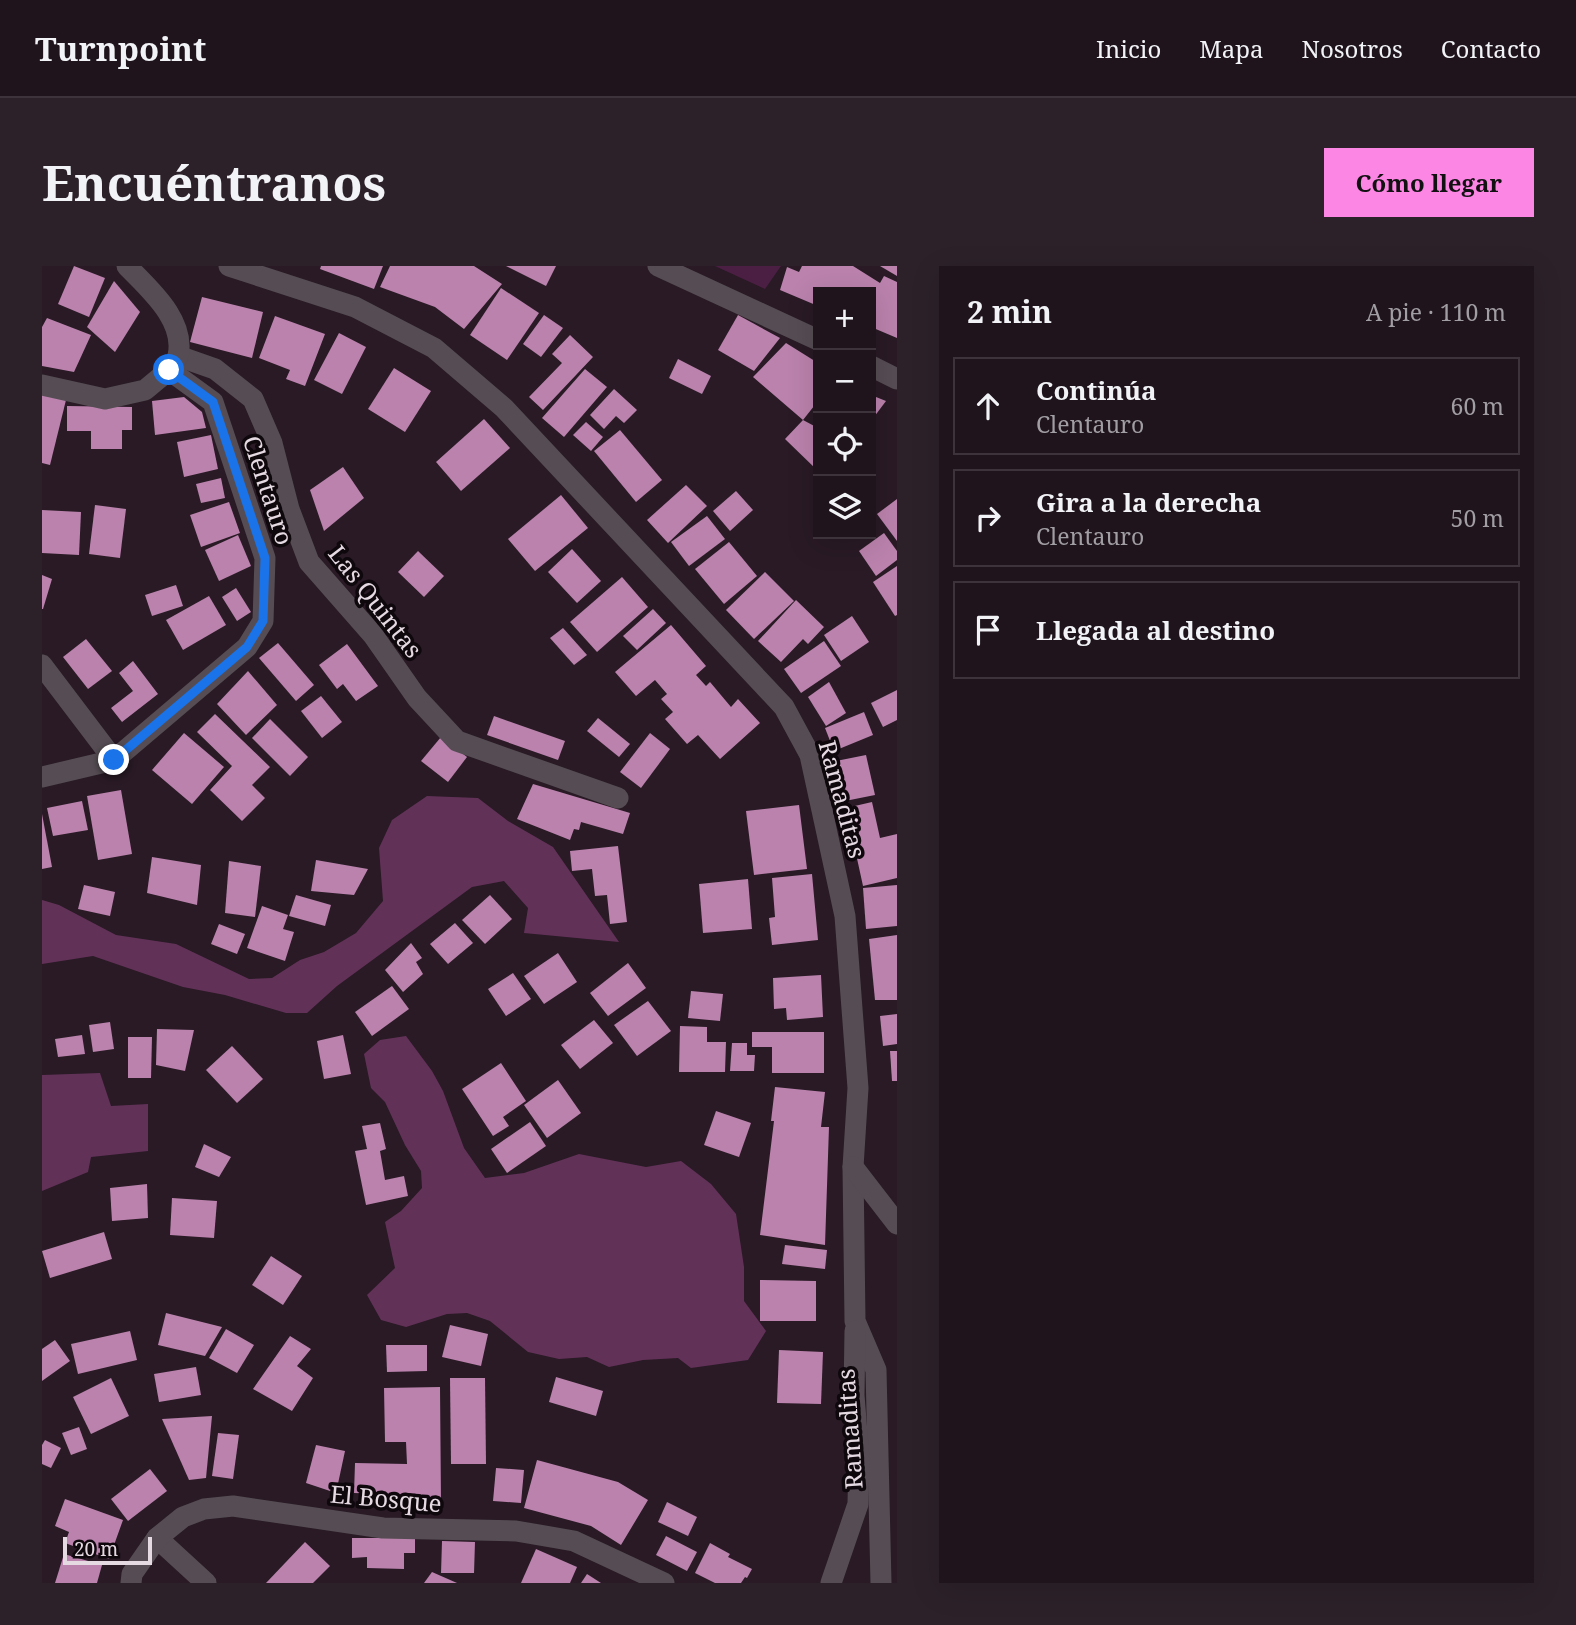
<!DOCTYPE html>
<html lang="es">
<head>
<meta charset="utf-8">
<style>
  :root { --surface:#1f141c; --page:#2c2129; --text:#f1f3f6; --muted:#a19ea3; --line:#3c333b; --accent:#fc86e4 }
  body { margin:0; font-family:"Noto Serif",serif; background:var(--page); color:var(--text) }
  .controls { position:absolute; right:21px; top:21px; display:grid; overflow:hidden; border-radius:0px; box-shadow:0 7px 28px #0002 }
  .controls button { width:63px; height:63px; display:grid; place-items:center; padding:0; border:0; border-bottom:2px solid var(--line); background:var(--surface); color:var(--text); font:35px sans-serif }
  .scale { position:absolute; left:21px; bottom:18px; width:89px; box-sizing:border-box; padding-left:7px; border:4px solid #e5dae2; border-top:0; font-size:19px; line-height:24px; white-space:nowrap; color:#e5dae2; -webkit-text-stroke:5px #0e070c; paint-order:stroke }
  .stop { position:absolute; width:21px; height:21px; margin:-16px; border:5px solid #1a73e8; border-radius:50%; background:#fff }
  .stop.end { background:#1a73e8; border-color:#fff; box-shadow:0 2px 7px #0008 }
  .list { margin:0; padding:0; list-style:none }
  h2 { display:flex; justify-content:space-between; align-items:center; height:91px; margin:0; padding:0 28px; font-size:30px }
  h2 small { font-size:23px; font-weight:400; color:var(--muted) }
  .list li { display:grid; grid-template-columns:46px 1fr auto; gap:21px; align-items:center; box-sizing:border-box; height:98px; margin:0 14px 14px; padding:0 14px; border:2px solid var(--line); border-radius:0px }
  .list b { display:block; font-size:26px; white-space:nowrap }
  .list p { margin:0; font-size:23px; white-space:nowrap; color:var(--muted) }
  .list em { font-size:23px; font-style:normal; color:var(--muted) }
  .icon { flex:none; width:38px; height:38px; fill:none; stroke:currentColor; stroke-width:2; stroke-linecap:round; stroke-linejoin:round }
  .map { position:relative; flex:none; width:855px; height:1317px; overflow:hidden; border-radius:0px }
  header { display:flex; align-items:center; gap:42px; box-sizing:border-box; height:98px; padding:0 35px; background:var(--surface); border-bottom:2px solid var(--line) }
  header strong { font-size:33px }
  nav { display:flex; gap:38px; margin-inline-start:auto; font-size:24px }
  .intro { display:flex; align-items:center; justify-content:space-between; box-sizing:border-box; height:168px; padding:0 42px }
  h1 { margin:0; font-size:49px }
  .button { padding:18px 32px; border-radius:0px; background:var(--accent); color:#111; font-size:24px; font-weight:700 }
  main { display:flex; gap:42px; padding:0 42px }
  aside { flex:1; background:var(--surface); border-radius:0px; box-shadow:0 7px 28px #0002 }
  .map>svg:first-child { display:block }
</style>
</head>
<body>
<header>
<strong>Turnpoint</strong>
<nav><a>Inicio</a><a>Mapa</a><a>Nosotros</a><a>Contacto</a></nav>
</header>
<div class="intro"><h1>Encuéntranos</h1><a class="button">Cómo llegar</a></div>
<main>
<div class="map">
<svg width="855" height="1317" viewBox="0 0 855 1317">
  <rect width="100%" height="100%" fill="#291a25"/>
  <polygon fill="#4b1f43" points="673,0 739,0 723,23"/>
  <g fill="#623158">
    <polygon points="385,530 436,532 466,555 511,581 577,676 482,667 486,642 462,615 430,621 295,720 265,747 244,747 183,729 141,721 51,690 0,698 0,634 17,639 74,669 134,678 207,713 230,712 258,694 282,686 314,667 341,635 337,582 350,554"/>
    <polygon points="364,770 390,805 401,825 422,882 443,912 482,907 537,888 604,901 639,895 669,918 694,948 702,1001 702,1035 724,1065 706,1094 649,1102 636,1092 601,1094 567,1101 545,1091 517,1093 486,1086 448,1055 425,1047 405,1048 364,1061 339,1054 325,1029 353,1002 343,956 359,945 380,922 379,905 363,879 343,836 329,822 322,788 338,774"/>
    <polygon points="58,807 69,840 106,838 106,885 49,891 46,906 0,925 0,809"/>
  </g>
  <g fill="#ba82ad">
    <polygon points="32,0 63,12 47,51 16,38"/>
    <polygon points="279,0 341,0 332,23 278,3"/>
    <polygon points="348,0 432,0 460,18 422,63 393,41 338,21"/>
    <polygon points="464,0 514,0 504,20"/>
    <polygon points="760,0 811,0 838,17 842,10 855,16 855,72 829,61 829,26 776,26 776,40 738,24 745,1 757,6"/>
    <polygon points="838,0 855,0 855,10"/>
    <polygon points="72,15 98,46 73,86 45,61"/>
    <polygon points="459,22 497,47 465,94 428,69"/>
    <polygon points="160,31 221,46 210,92 148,76"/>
    <polygon points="502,49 521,62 499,91 481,78"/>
    <polygon points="696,49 738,72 712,105 676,84"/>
    <polygon points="233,50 283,68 263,120 244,113 248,104 217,92"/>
    <polygon points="5,52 49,69 32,106 0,100 0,61"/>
    <polygon points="297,67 324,81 300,128 272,114"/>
    <polygon points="528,69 551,91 501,144 487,131 520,97 510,88"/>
    <polygon points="744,77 776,97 776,135 761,154 776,162 776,205 743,173 761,154 711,111"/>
    <polygon points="636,93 669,110 660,128 627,112"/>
    <polygon points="352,102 389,125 363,166 326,143"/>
    <polygon points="543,103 565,121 522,171 500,152"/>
    <polygon points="572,123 595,144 582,157 574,150 562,163 548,149"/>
    <polygon points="0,128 24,134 8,199 0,197"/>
    <polygon points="829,129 844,135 829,155"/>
    <polygon points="142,131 160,146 164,162 113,169 110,135"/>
    <polygon points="25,140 90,141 90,164 80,164 80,183 49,183 49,165 25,165"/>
    <polygon points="442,153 468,182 419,225 394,196"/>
    <polygon points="544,156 561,171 549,185 531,169"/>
    <polygon points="578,164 620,214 594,236 552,185"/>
    <polygon points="169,169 176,203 142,211 135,176"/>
    <polygon points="301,201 322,232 282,265 268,224"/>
    <polygon points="179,212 183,232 159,237 154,218"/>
    <polygon points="644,219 665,240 626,277 605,254"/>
    <polygon points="694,225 711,244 688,265 671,245"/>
    <polygon points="519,229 546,262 493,305 466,273"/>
    <polygon points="855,233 855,275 835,248"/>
    <polygon points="187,236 198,267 159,281 148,249"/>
    <polygon points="53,239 84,243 78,292 47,288"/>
    <polygon points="0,244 39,246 37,289 0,287"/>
    <polygon points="665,250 683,273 647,300 629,276"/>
    <polygon points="842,267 855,285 855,294 834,310 817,285"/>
    <polygon points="196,269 209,300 177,315 163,284"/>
    <polygon points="687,276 715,310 682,338 653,303"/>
    <polygon points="530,283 559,315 535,337 506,306"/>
    <polygon points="376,285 402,310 382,331 356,306"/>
    <polygon points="855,300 855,349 853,350 831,316"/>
    <polygon points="723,306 752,335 712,373 684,344"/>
    <polygon points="0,309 10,313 1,343 0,343"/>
    <polygon points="580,311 606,341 555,386 528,356"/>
    <polygon points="134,319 141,340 110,350 103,329"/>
    <polygon points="194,322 209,346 195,355 180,331"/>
    <polygon points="167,330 184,359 141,384 124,354"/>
    <polygon points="754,334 782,361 766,378 761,373 739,396 716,375"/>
    <polygon points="611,343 624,357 595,384 581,370"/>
    <polygon points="810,350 827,376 799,395 782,369"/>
    <polygon points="629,359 664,400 654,409 664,420 668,416 689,441 696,433 718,457 678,493 656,469 645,478 623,453 631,446 619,433 625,428 613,414 594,430 573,406"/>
    <polygon points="521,362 545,389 532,399 508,372"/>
    <polygon points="44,373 70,405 46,423 21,391"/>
    <polygon points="782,375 799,400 759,427 742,403"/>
    <polygon points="236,377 272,419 254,435 217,392"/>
    <polygon points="305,378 336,420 314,435 301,418 295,423 277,399"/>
    <polygon points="91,395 116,428 80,456 69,442 91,425 77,407"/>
    <polygon points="206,405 235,439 204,469 175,438"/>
    <polygon points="787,416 804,447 784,460 766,431"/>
    <polygon points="855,424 855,454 841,461 829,437"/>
    <polygon points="279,430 300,456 280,472 259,445"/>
    <polygon points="822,446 831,469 792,485 783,462"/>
    <polygon points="173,448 228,501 210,519 223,532 200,555 168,524 190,500 155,466"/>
    <polygon points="452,450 523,475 516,494 445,469"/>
    <polygon points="556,452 588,478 577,491 545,465"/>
    <polygon points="228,453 266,491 248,510 210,472"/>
    <polygon points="142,467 182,501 150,538 110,504"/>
    <polygon points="608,467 628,483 599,522 578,506"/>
    <polygon points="399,471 425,491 406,516 379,495"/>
    <polygon points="824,489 833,529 803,535 794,495"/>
    <polygon points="491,518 588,547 581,568 539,556 537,564 532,563 528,574 475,553"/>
    <polygon points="79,524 90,588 56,594 45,530"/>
    <polygon points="40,535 46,564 11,570 5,542"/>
    <polygon points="830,536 838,572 855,568 855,612 821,620 804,542"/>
    <polygon points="757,539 765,603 712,609 704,545"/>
    <polygon points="0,548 10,601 0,603"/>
    <polygon points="576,580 585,656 568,658 565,629 553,630 550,603 530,605 528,585"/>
    <polygon points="110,591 159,599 155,639 105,627"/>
    <polygon points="274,594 326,603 312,629 269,625"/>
    <polygon points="187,595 219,600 213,651 183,647"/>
    <polygon points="770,608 776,674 730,679 727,652 733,651 730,612"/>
    <polygon points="706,613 710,663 661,667 657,618"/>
    <polygon points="42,619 73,626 68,650 36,643"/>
    <polygon points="855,619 855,660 824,663 821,622"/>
    <polygon points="254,629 289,639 283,660 247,650"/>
    <polygon points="448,629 470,653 443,678 420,654"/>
    <polygon points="220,640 246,649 241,663 252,666 243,695 205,682"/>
    <polygon points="413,657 431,677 406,698 388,678"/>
    <polygon points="177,658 203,668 195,688 169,678"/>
    <polygon points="855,669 855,734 833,734 827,673"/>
    <polygon points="369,677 380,692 374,696 381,708 361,726 343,704"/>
    <polygon points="516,687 535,716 502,738 482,710"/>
    <polygon points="586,697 604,722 566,750 548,727"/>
    <polygon points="471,707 489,733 464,750 446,723"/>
    <polygon points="779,709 781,751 745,754 744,742 732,743 731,712"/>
    <polygon points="350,720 367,743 330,770 313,746"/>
    <polygon points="649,725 681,728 678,755 646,752"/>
    <polygon points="606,735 629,765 595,790 572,759"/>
    <polygon points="855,748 855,778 841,780 838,750"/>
    <polygon points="552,754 571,777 538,803 519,779"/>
    <polygon points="68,756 72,783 51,786 47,759"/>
    <polygon points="638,760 665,761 665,776 684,776 683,806 637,806"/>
    <polygon points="115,763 152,764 143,805 114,799"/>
    <polygon points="710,766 782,766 782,807 730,807 730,781 710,781"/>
    <polygon points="40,769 43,788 16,791 13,773"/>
    <polygon points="301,769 309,808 282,813 275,775"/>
    <polygon points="86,771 110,771 109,812 86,812"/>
    <polygon points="690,777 705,777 705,789 713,789 712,805 688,805"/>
    <polygon points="190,780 221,813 195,837 164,804"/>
    <polygon points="848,785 855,785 855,815 850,815"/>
    <polygon points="459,797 484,835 461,851 467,860 451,870 420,823"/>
    <polygon points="516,814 539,847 505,872 482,839"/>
    <polygon points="733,821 783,826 779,861 787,861 783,979 718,969 732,855 729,855"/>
    <polygon points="674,845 709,857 697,891 662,879"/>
    <polygon points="488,856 504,880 465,907 449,883"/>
    <polygon points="338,857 344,883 338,885 343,914 362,910 366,930 324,939 313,885 325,883 320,860"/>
    <polygon points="162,878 189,891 177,911 153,901"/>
    <polygon points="105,918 106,952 70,955 68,922"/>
    <polygon points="130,932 175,935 172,972 128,969"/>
    <polygon points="62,966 70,993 8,1012 0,985"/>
    <polygon points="743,979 785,984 783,1003 740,998"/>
    <polygon points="229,990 260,1010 241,1039 210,1019"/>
    <polygon points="718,1014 774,1015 774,1055 718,1055"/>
    <polygon points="124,1047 180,1061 163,1090 116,1079"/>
    <polygon points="408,1059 446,1068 439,1100 400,1091"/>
    <polygon points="184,1063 212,1079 195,1107 167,1092"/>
    <polygon points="88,1065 95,1094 36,1108 29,1078"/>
    <polygon points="248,1070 269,1083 255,1100 271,1112 250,1145 211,1123"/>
    <polygon points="13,1074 28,1095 0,1115 0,1083"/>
    <polygon points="344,1079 385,1079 385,1105 345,1106"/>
    <polygon points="737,1084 781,1086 779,1138 735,1137"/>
    <polygon points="154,1101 159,1129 117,1136 112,1108"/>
    <polygon points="514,1111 561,1125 554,1150 507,1136"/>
    <polygon points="69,1112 87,1150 49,1168 31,1131"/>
    <polygon points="408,1112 443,1112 444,1198 409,1198"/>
    <polygon points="398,1121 399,1237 365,1237 365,1229 312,1227 313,1197 365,1198 364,1176 343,1176 342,1122"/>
    <polygon points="170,1150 164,1212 147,1214 120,1153"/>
    <polygon points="37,1161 45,1183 29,1189 20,1167"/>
    <polygon points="176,1167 197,1169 191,1213 170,1210"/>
    <polygon points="3,1174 19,1182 9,1202 0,1198 0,1179"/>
    <polygon points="274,1179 303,1185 294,1227 264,1217"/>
    <polygon points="495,1194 576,1216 606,1234 579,1279 549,1260 482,1242"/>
    <polygon points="454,1202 482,1204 479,1237 451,1235"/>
    <polygon points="108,1203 125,1225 86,1255 69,1233"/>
    <polygon points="23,1233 81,1254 67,1293 23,1277 27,1266 13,1260"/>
    <polygon points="625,1236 655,1251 646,1270 616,1256"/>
    <polygon points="624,1270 655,1286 645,1305 614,1289"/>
    <polygon points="310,1272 373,1272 373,1287 362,1287 362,1303 325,1302 325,1291 310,1292"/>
    <polygon points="400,1275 433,1276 432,1307 399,1307"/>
    <polygon points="263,1276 288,1300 271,1317 224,1317"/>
    <polygon points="668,1277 688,1288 686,1291 710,1303 705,1312 703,1311 699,1317 673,1317 653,1307"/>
    <polygon points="494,1283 535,1301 528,1317 479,1317"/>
    <polygon points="22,1288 60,1299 55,1317 13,1317"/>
    <polygon points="390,1306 415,1317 382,1317"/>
    <polygon points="545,1308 559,1317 539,1317"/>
  </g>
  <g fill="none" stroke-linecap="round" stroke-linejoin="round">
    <g stroke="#554d53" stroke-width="21">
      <polyline points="187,0 313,41 392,82 462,142 742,441 768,489 803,650 816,822 811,901 813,1055 834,1104 839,1317"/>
      <polyline points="616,0 776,74"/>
      <polyline points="136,90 173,103 211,133 230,177 247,243 267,296 331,369 375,432 415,475 576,532"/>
      <polyline points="829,100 855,113"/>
      <polyline points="0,119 63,133 103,124 127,104"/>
      <polyline points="0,399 72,494"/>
      <path d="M0 511 72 494 205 381 221 355 223 292 171 136 127 104C129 100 135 94 136 90 144 54 107 23 85 0"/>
      <polyline points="811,901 855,958"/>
      <polyline points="115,1272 164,1317"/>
      <polyline points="89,1317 90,1308 115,1272 141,1251 162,1243 191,1240 341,1262 474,1265 532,1275 622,1317"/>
      <polyline points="789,1317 816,1238 817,1192 812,1129 813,1065"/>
    </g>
  </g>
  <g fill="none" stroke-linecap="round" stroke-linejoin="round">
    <polyline stroke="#1a73e8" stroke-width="9" points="72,494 205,381 221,355 223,292 171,136 127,104"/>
  </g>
  <g text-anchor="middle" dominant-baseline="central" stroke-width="7" stroke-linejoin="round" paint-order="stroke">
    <g font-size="24" fill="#e5dae2" stroke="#0e070c">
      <text transform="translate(227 224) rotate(72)">Clentauro</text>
      <text transform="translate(334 335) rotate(52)">Las Quintas</text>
      <text transform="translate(801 533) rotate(75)">Ramaditas</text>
      <text transform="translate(807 1163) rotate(-94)">Ramaditas</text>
      <text transform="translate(344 1232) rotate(5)">El Bosque</text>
    </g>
  </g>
</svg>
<div class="controls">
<button>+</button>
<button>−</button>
<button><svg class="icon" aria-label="locate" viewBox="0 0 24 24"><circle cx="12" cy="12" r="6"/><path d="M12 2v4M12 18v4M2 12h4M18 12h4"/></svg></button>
<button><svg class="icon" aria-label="layers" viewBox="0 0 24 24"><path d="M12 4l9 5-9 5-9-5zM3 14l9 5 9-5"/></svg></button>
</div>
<div class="scale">20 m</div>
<div class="stop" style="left:127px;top:104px"></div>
<div class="stop end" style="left:72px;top:494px"></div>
</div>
<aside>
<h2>2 min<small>A pie · 110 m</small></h2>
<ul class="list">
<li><svg class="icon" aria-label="ahead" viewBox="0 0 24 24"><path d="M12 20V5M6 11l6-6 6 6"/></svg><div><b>Continúa</b><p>Clentauro</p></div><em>60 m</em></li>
<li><svg class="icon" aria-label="right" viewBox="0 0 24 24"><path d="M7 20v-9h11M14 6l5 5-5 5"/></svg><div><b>Gira a la derecha</b><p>Clentauro</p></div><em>50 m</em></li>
<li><svg class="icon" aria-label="arrive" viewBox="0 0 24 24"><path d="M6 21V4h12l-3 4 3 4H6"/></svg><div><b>Llegada al destino</b></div></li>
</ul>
</aside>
</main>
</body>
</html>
